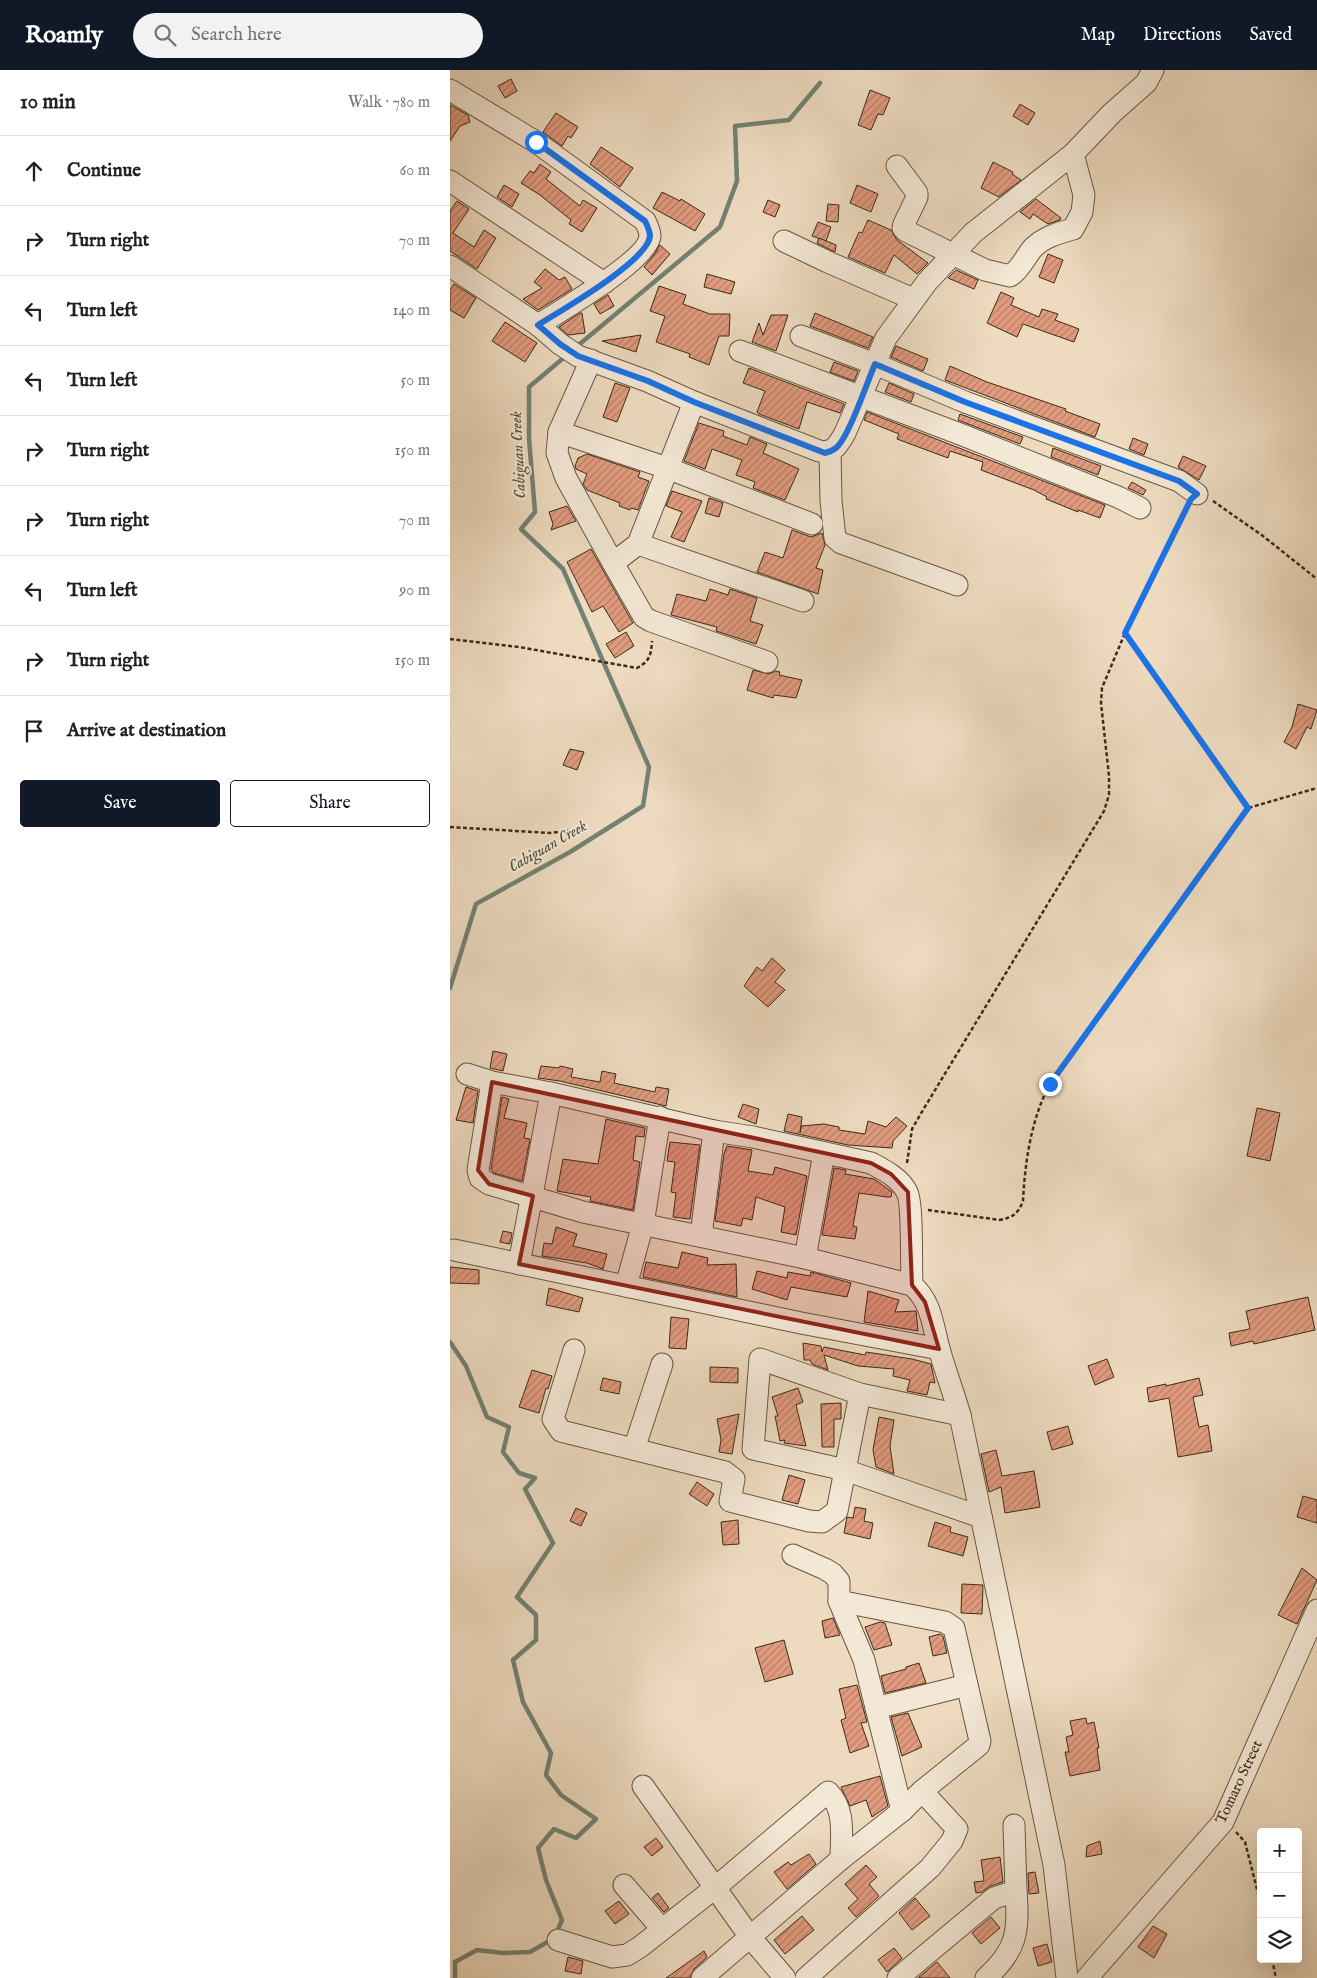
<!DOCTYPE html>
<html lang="en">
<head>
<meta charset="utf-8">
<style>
  :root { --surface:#fff; --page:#f2f2f2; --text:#222; --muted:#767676; --line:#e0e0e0; --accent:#111827 }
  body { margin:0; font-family:"IM FELL English",serif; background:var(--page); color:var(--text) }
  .controls { position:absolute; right:15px; bottom:15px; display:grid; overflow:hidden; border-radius:5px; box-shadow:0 5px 20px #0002 }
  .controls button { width:45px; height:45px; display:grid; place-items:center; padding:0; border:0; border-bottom:1px solid var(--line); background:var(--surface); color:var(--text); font:25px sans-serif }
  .stop { position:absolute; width:15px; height:15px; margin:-11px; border:4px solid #1a73e8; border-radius:50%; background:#fff }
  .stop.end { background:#1a73e8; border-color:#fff; box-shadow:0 1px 5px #0008 }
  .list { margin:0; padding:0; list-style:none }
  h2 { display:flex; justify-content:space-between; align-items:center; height:65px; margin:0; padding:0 20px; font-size:21px }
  h2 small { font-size:16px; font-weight:400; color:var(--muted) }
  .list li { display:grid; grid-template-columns:32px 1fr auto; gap:15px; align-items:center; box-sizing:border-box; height:70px; padding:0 20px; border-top:1px solid var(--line) }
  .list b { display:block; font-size:19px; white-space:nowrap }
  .list em { font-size:16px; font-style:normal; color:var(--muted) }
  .actions { display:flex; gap:10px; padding:15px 20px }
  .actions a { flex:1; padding:11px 0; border:1px solid var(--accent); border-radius:5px; text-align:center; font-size:18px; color:var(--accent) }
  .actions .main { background:var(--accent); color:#fff }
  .icon { flex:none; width:28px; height:28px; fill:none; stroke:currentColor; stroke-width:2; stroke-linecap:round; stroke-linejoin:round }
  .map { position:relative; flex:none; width:867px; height:1908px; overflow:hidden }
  header { display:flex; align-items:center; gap:30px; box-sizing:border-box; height:70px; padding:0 25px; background:var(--accent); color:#fff }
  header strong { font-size:24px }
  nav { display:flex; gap:28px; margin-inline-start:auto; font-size:18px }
  .search { width:350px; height:45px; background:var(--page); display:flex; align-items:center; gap:12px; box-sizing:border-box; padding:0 18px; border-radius:28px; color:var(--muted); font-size:19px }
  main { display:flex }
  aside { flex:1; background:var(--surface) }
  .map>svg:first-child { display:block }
</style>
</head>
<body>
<header>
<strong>Roamly</strong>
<div class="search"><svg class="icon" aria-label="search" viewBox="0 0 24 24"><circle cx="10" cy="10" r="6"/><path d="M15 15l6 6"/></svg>Search here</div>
<nav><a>Map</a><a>Directions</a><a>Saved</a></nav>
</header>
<main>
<aside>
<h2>10 min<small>Walk · 780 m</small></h2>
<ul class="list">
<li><svg class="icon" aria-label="ahead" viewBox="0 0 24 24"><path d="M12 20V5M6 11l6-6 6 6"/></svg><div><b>Continue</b></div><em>60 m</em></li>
<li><svg class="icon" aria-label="right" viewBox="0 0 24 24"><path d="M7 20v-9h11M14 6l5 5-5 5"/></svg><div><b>Turn right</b></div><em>70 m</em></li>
<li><svg class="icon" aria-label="left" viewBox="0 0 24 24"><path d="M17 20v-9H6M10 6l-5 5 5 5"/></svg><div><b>Turn left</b></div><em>140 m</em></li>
<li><svg class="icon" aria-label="left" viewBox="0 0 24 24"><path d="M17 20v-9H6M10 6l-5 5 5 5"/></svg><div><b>Turn left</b></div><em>50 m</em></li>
<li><svg class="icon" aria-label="right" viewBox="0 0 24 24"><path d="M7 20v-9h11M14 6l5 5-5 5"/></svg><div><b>Turn right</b></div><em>150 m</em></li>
<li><svg class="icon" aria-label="right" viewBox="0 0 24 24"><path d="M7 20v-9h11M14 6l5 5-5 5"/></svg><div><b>Turn right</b></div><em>70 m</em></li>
<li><svg class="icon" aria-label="left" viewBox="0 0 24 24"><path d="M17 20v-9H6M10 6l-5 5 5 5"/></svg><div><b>Turn left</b></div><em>90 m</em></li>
<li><svg class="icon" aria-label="right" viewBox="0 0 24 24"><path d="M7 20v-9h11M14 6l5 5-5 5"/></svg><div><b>Turn right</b></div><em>150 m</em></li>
<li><svg class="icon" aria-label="arrive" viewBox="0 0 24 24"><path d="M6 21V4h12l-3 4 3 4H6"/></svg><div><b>Arrive at destination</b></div></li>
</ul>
<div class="actions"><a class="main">Save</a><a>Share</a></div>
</aside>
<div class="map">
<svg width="867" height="1908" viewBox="0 0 867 1908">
  <defs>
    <pattern id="building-hatch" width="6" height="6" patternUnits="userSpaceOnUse" patternTransform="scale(1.25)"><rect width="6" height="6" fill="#e29b7f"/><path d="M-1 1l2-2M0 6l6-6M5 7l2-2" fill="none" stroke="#b87f67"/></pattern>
  </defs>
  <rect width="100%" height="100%" fill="#eddabf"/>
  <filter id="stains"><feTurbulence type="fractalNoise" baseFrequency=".004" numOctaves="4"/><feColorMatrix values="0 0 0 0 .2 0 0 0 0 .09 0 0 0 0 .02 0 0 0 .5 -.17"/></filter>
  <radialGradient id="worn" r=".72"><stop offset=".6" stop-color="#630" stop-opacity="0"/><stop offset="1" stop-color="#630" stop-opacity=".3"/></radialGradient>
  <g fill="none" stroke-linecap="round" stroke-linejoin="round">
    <g stroke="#738272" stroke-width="4.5">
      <polyline points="125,278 270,157 287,111 285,56 339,50 370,13"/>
      <polyline points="0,918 26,834 120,782 193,736 199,697 113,499 71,459 85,442 79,368 79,317 117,285"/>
      <polyline points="0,1272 16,1296 37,1347 59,1357 53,1382 69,1403 85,1408 75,1419 103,1473 67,1527 86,1545 86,1570 63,1590 73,1632 101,1683 96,1705 111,1725 146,1749 126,1768 104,1759 88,1778 96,1810 112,1850 106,1864"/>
      <polyline points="5,1908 5,1892 27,1880 53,1883 80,1882 101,1870"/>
    </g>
  </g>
  <g fill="url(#building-hatch)" stroke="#3b2c16">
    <polygon points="61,9 67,21 55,28 48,16"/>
    <polygon points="420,20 440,28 433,45 428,44 421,60 408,55"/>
    <polygon points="570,34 585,43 578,55 563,46"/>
    <polygon points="0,35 18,45 20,52 10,56 0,71"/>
    <polygon points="106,43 128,57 121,68 118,66 112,76 93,62"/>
    <polygon points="151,77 183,98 170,117 140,94"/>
    <polygon points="543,92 563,102 562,104 571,110 549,127 531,118"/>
    <polygon points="90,94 101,102 96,109 130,136 133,130 147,138 132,162 119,154 121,150 90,125 71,113 80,101 84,103"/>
    <polygon points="54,115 69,124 62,137 47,127"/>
    <polygon points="407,115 428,124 421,142 400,133"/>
    <polygon points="212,122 230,131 231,129 255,144 245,161 203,138"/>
    <polygon points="586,129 611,148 610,150 598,154 583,144 580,149 570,142"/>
    <polygon points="318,130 330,135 325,147 313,142"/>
    <polygon points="7,131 19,139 3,163 24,177 34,160 46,168 27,199 0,181 0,141"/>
    <polygon points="378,134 389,135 388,152 376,151"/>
    <polygon points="418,150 441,160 447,170 478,193 467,204 444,185 435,203 398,187 409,162 412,163"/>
    <polygon points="368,152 381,157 376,171 362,166"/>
    <polygon points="369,168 386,175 385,182 367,173"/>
    <polygon points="210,175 220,184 202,205 194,197 205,184"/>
    <polygon points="598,184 613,190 604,213 589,207"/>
    <polygon points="95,199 109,210 115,207 122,219 88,240 73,229 92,218 84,212"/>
    <polygon points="506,200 528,210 524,219 498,208"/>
    <polygon points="257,204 285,212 281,224 254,217"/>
    <polygon points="4,214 26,228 14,248 0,240 0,220"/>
    <polygon points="209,216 236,225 233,234 260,244 280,244 279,266 269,266 259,295 239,287 240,284 206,272 215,246 200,241"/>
    <polygon points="551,222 564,228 561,235 589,247 592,239 608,244 605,250 629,259 624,272 573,254 567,267 537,253"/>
    <polygon points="158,225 164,236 150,244 144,234"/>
    <polygon points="130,243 132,243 135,263 118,265 109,257"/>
    <polygon points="365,243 423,267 418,278 360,256"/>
    <polygon points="321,245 338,245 326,281 302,272 309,253 313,265"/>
    <polygon points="55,252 87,273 75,292 42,271"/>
    <polygon points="191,265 186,282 152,271"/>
    <polygon points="446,276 478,289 473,301 441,287"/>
    <polygon points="384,292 408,301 404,311 380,302"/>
    <polygon points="500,296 537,312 616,339 615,341 650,354 645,367 495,310"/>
    <polygon points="299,298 394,334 390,343 357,332 349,359 309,344 307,342 315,321 293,313"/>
    <polygon points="165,313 180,318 167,352 153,347"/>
    <polygon points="439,313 464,324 461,332 435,322"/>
    <polygon points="417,342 655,435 650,448 628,440 628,442 596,429 597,427 584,420 531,400 533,392 500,381 498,388 447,369 449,364 414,350"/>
    <polygon points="510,344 573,367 570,374 508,350"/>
    <polygon points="249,353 274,361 273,366 297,375 300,367 317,374 313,383 349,399 335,430 303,418 305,412 286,405 292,390 262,379 255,399 234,391"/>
    <polygon points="683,368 698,374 694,385 679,379"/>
    <polygon points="603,378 651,396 648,405 601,387"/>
    <polygon points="137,384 190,402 188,407 199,411 188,440 181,438 180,440 169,436 170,433 137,420 133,414 137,404 126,399 125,396 128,388"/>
    <polygon points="733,386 756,396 749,410 728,397"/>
    <polygon points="682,412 696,420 693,425 678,418"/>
    <polygon points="222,421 252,431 234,472 221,467 232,442 216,436"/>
    <polygon points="259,428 273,433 269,447 255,443"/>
    <polygon points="117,436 126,451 101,460 103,454 99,442"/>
    <polygon points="342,460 361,467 372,463 375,475 366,498 373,500 368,524 307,502 315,482 333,488"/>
    <polygon points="141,479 183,553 169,562 153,536 142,542 117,492"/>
    <polygon points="260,519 278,525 280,519 307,528 300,551 313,555 306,574 266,561 267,557 221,545 227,524 256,531"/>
    <polygon points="176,562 184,576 165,588 156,574"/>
    <polygon points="303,600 319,604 326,601 330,602 329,605 352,610 346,628 324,625 323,628 297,620"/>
    <polygon points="848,634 867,640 861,659 857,657 846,679 834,672 842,657"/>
    <polygon points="120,679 134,682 127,700 113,695"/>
    <polygon points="322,888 335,900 325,912 335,920 318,937 294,916 307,897 312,901"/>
    <polygon points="43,981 57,984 53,1001 40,998"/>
    <polygon points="91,996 109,998 110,996 123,999 121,1007 150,1012 152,1001 166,1004 164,1013 205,1022 206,1017 219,1019 216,1036 110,1011 88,1008"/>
    <polygon points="16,1017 28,1021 23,1053 6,1050"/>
    <polygon points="52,1027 59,1029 54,1048 77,1053 74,1068 80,1069 72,1111 44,1103 41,1099"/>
    <polygon points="293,1034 309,1039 306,1054 288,1047"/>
    <polygon points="807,1038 830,1043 820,1091 797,1086"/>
    <polygon points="338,1044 352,1047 350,1063 351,1056 374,1054 389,1057 389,1060 415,1064 418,1051 436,1057 446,1047 457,1056 443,1071 442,1078 398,1075 334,1061"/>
    <polygon points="156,1049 195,1058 194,1067 186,1066 183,1090 190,1092 183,1140 140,1131 141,1127 107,1121 113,1089 148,1094"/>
    <polygon points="220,1072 250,1075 240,1149 223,1147 226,1123 221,1122 225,1092 217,1091"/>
    <polygon points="277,1076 302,1080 298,1101 323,1105 325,1097 357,1106 346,1165 331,1162 335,1137 306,1127 302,1150 293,1148 291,1156 265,1151 274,1084"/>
    <polygon points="384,1098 396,1100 395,1104 424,1109 442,1122 441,1127 437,1127 409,1123 403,1156 407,1157 405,1169 372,1165"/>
    <polygon points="106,1157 127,1164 123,1176 157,1184 153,1199 137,1193 92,1186 94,1173 102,1174"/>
    <polygon points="53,1161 62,1163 60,1174 50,1172"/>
    <polygon points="232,1182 258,1188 257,1195 286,1194 287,1227 193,1207 196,1192 228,1198"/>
    <polygon points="0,1197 29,1200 29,1214 0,1213"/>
    <polygon points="307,1201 337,1208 338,1202 360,1206 361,1202 401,1213 397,1227 341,1217 337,1230 302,1219"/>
    <polygon points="99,1218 133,1228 129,1242 96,1235"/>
    <polygon points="418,1221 449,1230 445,1242 466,1241 468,1261 414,1252"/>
    <polygon points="858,1227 865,1260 804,1274 803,1271 781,1276 779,1263 800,1259 796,1241"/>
    <polygon points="221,1247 239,1249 236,1279 219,1278"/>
    <polygon points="353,1273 371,1276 372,1282 374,1277 415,1285 416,1282 462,1289 481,1294 485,1313 480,1312 477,1325 457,1321 460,1310 443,1306 444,1299 408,1296 374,1285 378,1300 362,1294 360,1290 354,1290"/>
    <polygon points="657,1289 664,1307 645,1315 638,1296"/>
    <polygon points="260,1297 288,1298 288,1313 260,1312"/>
    <polygon points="82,1300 102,1306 98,1319 96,1318 89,1343 69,1337"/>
    <polygon points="153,1308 171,1312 169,1324 150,1320"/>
    <polygon points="749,1308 753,1325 743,1327 749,1357 758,1355 762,1381 728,1387 719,1328 699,1332 697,1318 716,1314 716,1316"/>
    <polygon points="348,1318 353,1332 346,1335 356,1376 334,1373 335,1370 330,1371 325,1346 328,1346 322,1327"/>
    <polygon points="391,1333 391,1349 384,1349 384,1377 372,1377 371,1334"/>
    <polygon points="289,1344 282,1384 269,1382 271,1370 267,1349"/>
    <polygon points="429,1347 444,1350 440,1376 444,1404 426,1397 423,1380"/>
    <polygon points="618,1356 623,1374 602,1380 597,1362"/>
    <polygon points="546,1380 552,1406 584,1401 590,1437 555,1443 551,1417 539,1422 531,1384"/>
    <polygon points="339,1405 355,1410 348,1434 332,1430"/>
    <polygon points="247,1412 264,1424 257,1436 239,1424"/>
    <polygon points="853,1426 867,1430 867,1453 847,1447"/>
    <polygon points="405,1437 416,1439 414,1451 423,1453 420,1469 394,1463 397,1447 403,1448"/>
    <polygon points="126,1438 137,1443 131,1456 120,1451"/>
    <polygon points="288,1450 289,1474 273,1475 271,1452"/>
    <polygon points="485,1452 501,1457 500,1462 518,1467 513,1486 478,1476"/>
    <polygon points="852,1498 867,1510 847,1554 828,1545"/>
    <polygon points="512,1514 533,1515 532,1544 511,1543"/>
    <polygon points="383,1548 390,1565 375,1568 372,1551"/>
    <polygon points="430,1552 435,1553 442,1575 424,1580 415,1557"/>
    <polygon points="490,1564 493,1566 497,1583 483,1586 479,1567"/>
    <polygon points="334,1570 343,1604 315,1612 305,1578"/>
    <polygon points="469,1593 476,1613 435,1623 431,1606 456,1599 456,1597"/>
    <polygon points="407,1615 417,1652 411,1653 419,1676 400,1683 391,1650 396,1648 389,1619"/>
    <polygon points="458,1643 472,1677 452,1686 441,1647"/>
    <polygon points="636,1648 637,1654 644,1652 649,1678 647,1678 650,1700 620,1706 615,1682 619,1682 616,1667 623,1665 620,1651"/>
    <polygon points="430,1706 438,1736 422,1747 416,1730 400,1736 391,1717"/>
    <polygon points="206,1768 213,1777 202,1786 194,1777"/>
    <polygon points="650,1771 652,1784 636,1787 637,1776"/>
    <polygon points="359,1784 366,1794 337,1819 324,1802 338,1792 341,1795"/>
    <polygon points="550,1787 553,1812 540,1816 532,1822 526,1823 524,1812 534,1811 531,1790"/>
    <polygon points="416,1795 427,1807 419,1814 429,1826 406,1847 398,1838 408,1829 395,1814"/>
    <polygon points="585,1802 589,1823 579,1824 578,1803"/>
    <polygon points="208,1823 219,1838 214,1842 202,1828"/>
    <polygon points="465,1828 480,1846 462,1860 449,1843"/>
    <polygon points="169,1831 179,1844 165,1854 155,1841"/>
    <polygon points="352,1846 364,1860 335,1884 324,1870"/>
    <polygon points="541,1847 550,1858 531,1874 522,1863"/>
    <polygon points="703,1856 717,1864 704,1888 688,1877"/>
    <polygon points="597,1874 602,1892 588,1896 583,1878"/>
    <polygon points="444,1878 452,1888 437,1902 428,1890"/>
    <polygon points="254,1881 257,1887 244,1899 240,1908 216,1908"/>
    <polygon points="118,1887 133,1891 131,1904 115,1901"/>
    <polygon points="487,1892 500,1908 468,1908"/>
  </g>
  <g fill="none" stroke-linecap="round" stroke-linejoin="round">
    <defs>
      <g id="minor">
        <path d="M0 20 86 72 195 151C197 155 200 161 200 166 198 190 110 241 88 255"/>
        <path d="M447 96 467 123V127L454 154 453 158 456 161 535 200 560 206C571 199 575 187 583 178 594 167 608 163 623 159L632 142 634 125 623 84"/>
        <polyline points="0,111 154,213"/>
        <polyline points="334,171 378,192 463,229"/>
        <path d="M0 196 88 255 110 274 128 286 197 311 244 332 369 381C384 384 388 375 395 363L436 268 477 212 523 163 623 84 662 43 696 13 703 0"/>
        <polyline points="351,266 425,294 515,332 729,411 747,424"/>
        <polyline points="290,281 510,364 668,427 690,438"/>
        <polyline points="141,290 109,362 107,383 116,408 163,493 188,474 244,332"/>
        <polyline points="109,362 217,398 362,454"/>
        <polyline points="380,382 381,431 385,468 391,473 507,515"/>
        <polyline points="188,474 353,531"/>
        <polyline points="163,493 194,547 201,551 317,592"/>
        <polyline points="17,1004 42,1012 101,1023"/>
        <path d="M42 1012 28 1100 30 1108 39 1114 133 1142 355 1188 462 1215C482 1232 483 1258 490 1282 496 1303 504 1324 510 1345L604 1795 617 1908"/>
        <polyline points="251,1166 264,1061"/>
        <polyline points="4,1180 351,1253 489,1279"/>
        <polyline points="355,1188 374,1083"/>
        <path d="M69 1194 101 1023 264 1061 303 1067 421 1093C434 1100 450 1108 457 1122 463 1133 461 1198 462 1215"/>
        <polyline points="176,1216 193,1154 210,1047"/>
        <polyline points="124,1280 103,1349 111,1361 275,1402 284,1409 280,1431 359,1451 372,1452 387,1441 410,1324"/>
        <polyline points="510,1345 410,1324 310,1289 303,1379 395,1400 531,1447"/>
        <polyline points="184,1379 212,1294"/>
        <polyline points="343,1485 375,1499 383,1504 389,1511 389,1531 414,1590 452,1741"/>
        <polyline points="426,1638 517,1615"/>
        <polyline points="193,1716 300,1867 335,1908"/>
        <polyline points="174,1815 212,1859"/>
        <path d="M108 1870 162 1887 177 1885 190 1877 266 1817 378 1722C396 1740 391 1765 391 1789"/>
        <polyline points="252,1908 391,1789 452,1741 472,1721 529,1675 530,1671 504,1558 495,1552 389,1531"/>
        <polyline points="356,1908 480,1798 502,1771 507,1759 472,1721"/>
        <polyline points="448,1908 544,1828 566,1821 564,1755"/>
        <path d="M536 1908C567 1880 569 1862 566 1821"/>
        <polyline points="637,1908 773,1752 867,1540"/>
      </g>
    </defs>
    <use href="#minor" stroke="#685840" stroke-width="23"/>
    <g stroke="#3b2c16" stroke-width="2.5" stroke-dasharray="4 2.5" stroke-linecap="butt">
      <polyline points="763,431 813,466 867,509"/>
      <polyline points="675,563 798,738 867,718"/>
      <path d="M0 569 69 577 187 598C200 591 201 585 202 571"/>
      <polyline points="0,757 100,763 126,760"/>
      <polyline points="457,1093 462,1059 473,1040 654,741 659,725 659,706 651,633 652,618 675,563 737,438"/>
      <path d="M478 1140 550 1150C563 1147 568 1144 573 1131 575 1092 581 1049 600 1014L798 738"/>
      <polyline points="786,1762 795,1772 811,1835"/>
      <polyline points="822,1889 826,1908"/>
    </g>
    <use href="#minor" stroke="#f3e7d5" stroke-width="21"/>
  </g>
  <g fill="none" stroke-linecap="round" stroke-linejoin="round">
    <path stroke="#1a73e8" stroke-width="6" d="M86 72 195 151C197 155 200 161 200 166 198 191 110 241 88 255L110 274 128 286 198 311 244 332 375 383C379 382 382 381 386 378 399 367 417 312 425 294L515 332 729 411 747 424 741 429 675 563 798 738 600 1014"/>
  </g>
  <path fill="#8f2418" fill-opacity="0.2" stroke="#8f2418" stroke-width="4" stroke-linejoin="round" d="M42 1012 421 1093 441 1104 458 1122 462 1215 475 1232 489 1279 69 1194 83 1126 39 1114 28 1100Z"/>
  <g text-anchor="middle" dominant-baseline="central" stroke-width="4" stroke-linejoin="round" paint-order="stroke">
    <g font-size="15" fill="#3b2c16" stroke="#f3e7d5">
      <text transform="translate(789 1712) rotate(-65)">Tomaro Street</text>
    </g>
    <g font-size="16" font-style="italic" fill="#52503c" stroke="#f3e7d5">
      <text transform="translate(69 385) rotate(-93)">Cabiguan Creek</text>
      <text transform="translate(98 777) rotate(-30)">Cabiguan Creek</text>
    </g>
  </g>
  <rect width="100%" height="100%" filter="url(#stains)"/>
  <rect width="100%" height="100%" fill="url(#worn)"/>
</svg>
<div class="controls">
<button>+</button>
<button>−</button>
<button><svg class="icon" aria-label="layers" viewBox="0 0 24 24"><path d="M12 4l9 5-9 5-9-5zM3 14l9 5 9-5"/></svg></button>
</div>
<div class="stop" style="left:86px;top:72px"></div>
<div class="stop end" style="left:600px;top:1014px"></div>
</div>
</main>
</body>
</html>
